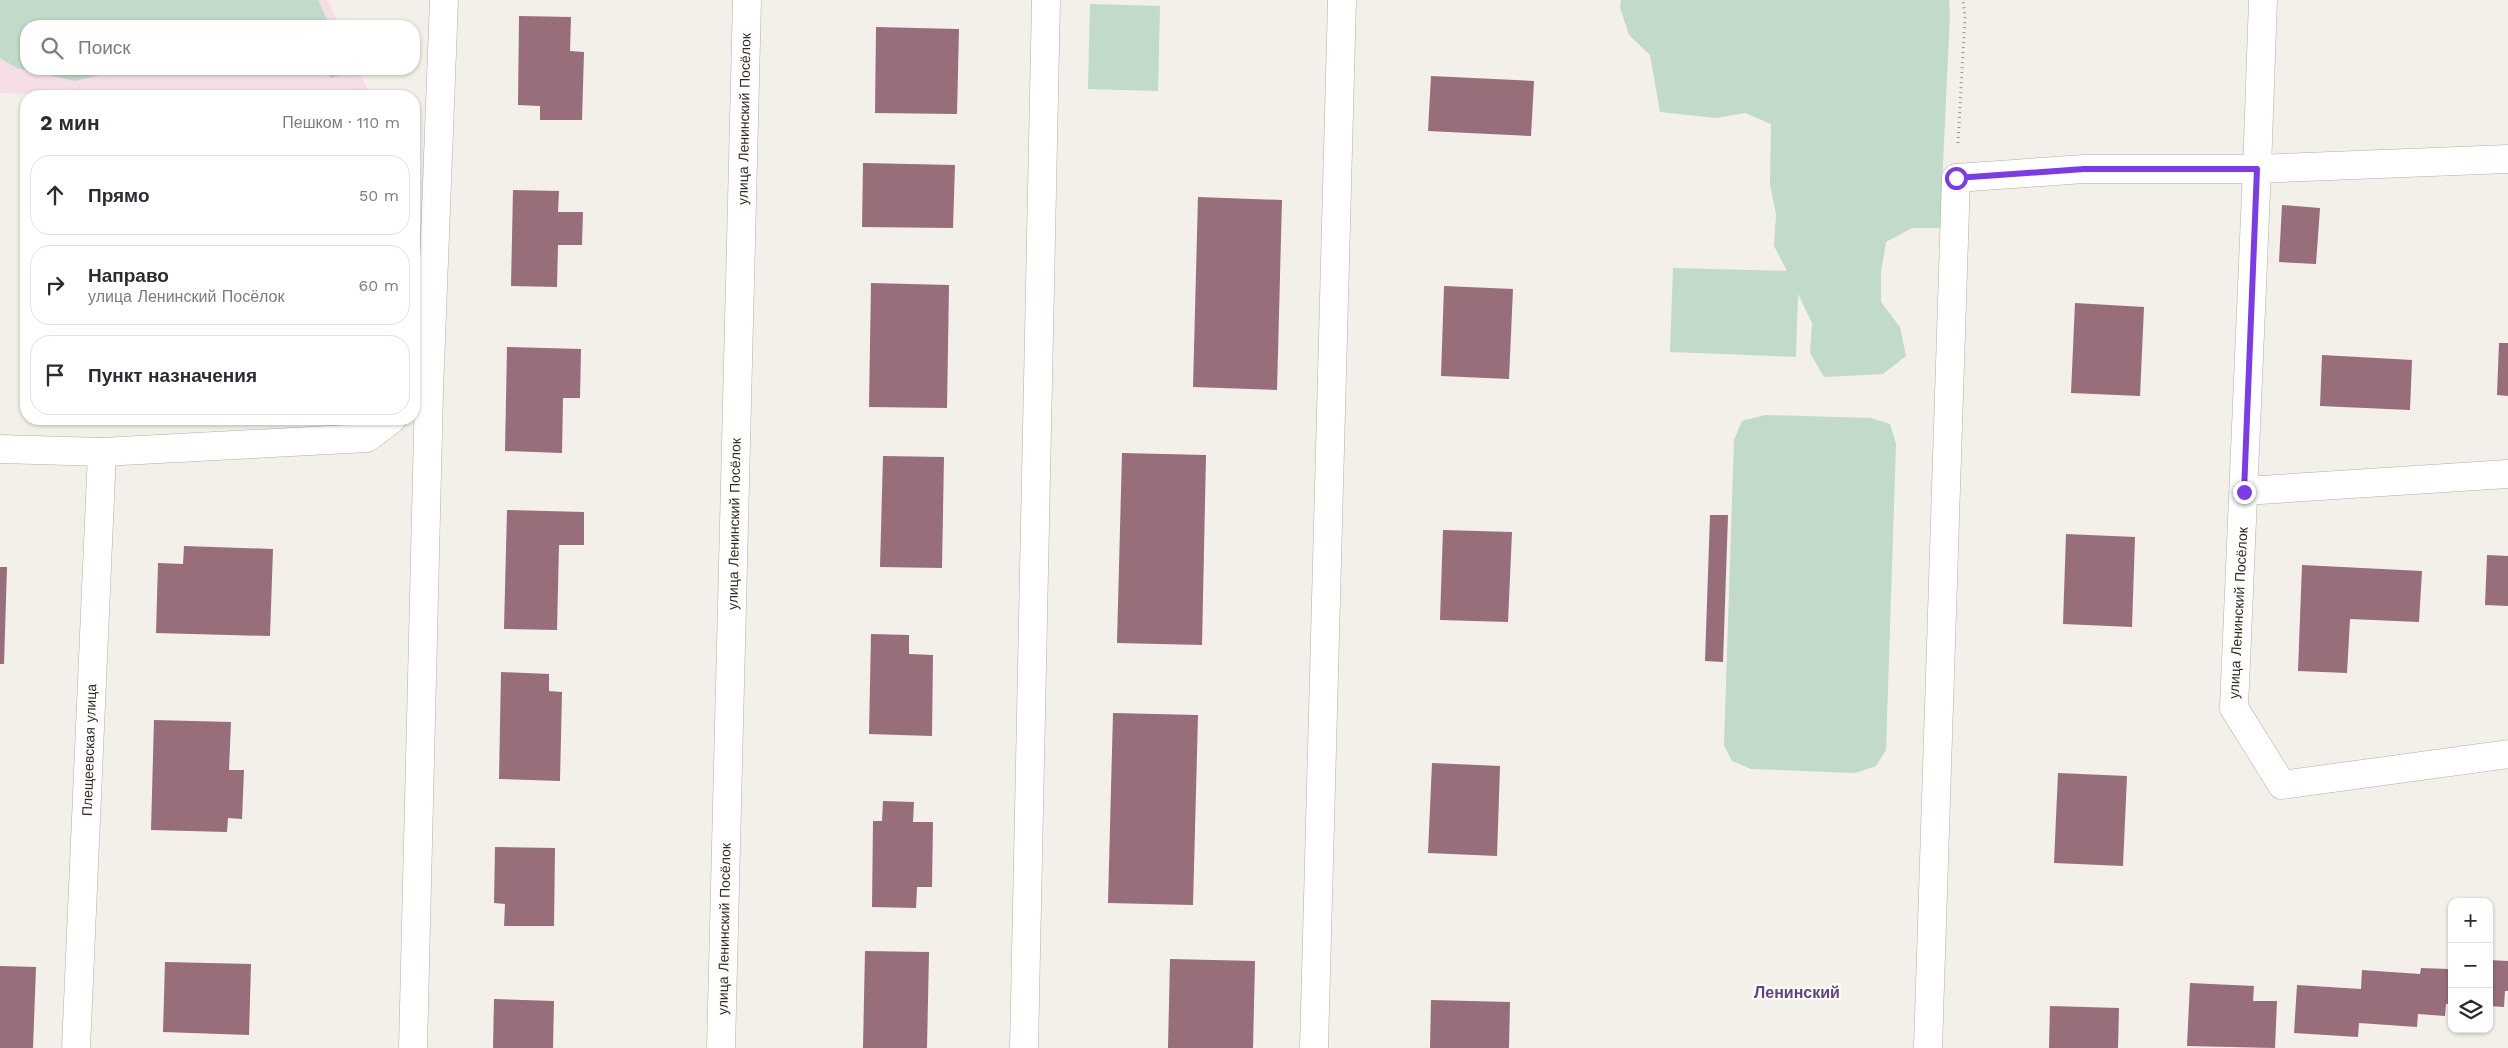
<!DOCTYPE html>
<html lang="ru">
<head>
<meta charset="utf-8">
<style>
  :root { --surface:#fff; --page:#f7f7f7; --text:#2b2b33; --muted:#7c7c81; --line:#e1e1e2 }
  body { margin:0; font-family:"Work Sans",sans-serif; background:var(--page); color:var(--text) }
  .controls { position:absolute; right:15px; bottom:15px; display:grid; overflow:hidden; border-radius:10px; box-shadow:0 1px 4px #0004 }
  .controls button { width:45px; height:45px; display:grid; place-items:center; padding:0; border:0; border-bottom:1px solid var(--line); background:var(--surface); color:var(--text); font:25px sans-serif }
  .stop { position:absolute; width:15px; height:15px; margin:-11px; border:4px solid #7c3aed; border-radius:50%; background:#fff }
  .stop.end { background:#7c3aed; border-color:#fff; box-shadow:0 1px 5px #0008 }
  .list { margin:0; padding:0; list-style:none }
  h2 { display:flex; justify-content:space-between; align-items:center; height:65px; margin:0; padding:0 20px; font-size:21px }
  h2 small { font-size:16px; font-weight:400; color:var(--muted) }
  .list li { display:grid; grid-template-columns:32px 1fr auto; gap:15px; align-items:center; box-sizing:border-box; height:80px; margin:0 10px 10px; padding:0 10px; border:1px solid var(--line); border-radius:20px }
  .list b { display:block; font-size:19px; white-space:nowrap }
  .list p { margin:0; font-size:16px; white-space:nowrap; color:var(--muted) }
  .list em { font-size:16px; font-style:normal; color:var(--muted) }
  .icon { flex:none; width:28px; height:28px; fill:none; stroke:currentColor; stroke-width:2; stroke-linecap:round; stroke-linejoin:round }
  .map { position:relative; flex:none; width:2508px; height:1048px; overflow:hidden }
  .search { position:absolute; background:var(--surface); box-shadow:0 1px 4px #0004; left:20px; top:20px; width:400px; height:55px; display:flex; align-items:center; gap:12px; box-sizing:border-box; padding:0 18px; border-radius:20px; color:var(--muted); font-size:19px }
  .panel { position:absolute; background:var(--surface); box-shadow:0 1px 4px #0004; left:20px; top:90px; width:400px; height:335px; border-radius:20px }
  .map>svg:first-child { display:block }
</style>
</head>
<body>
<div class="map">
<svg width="2508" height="1048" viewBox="0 0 2508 1048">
  <rect width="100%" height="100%" fill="#f3efe9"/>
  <polygon fill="#f6dee9" points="0,0 328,0 339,26 26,26 26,69 358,69 371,96 133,96 0,93"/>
  <g fill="#c1dac9">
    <polygon points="0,0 318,0 330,26 26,26 26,69 125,69 75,81 17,68 0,58"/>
    <polygon points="1621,0 1949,0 1950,14 1940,228 1912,228 1886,242 1881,272 1881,302 1900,327 1906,356 1883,374 1824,377 1810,353 1812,323 1798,294 1796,357 1670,352 1673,268 1787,271 1774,246 1776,214 1770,185 1771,124 1745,113 1716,118 1660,112 1650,55 1629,35 1620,7"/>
    <polygon points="1090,4 1160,6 1158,91 1088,89"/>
    <polygon points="323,69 350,69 351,71 331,78"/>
    <polygon points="1765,415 1871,418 1890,424 1896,444 1886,750 1876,766 1855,773 1751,769 1732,761 1724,745 1734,440 1742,421"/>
  </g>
  <g fill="#976e7a">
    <polygon points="519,16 571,17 570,51 584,52 582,120 540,120 540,106 518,105"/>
    <polygon points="876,27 959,29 957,114 875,113"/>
    <polygon points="1431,76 1534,81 1531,136 1428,131"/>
    <polygon points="863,163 955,165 953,228 862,227"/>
    <polygon points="513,190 559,191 558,212 583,212 582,245 558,245 557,287 511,286"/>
    <polygon points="1198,197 1282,200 1277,390 1193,387"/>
    <polygon points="2282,205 2320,208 2316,264 2279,262"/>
    <polygon points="871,283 949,285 947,408 869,407"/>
    <polygon points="1444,286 1513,289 1509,379 1441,376"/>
    <polygon points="2075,303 2144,307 2140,396 2071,393"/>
    <polygon points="2499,343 2508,343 2508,396 2497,395"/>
    <polygon points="507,347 581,349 580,398 563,398 562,453 505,451"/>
    <polygon points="2322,355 2412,360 2410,410 2320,406"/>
    <polygon points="1122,453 1206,455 1202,645 1117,643"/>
    <polygon points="883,456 944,457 942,568 880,567"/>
    <polygon points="507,510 584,512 584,545 559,545 557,630 504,629"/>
    <polygon points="1710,515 1728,515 1723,662 1705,661"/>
    <polygon points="1443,530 1512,532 1508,622 1440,620"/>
    <polygon points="2066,534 2135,537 2132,627 2063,624"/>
    <polygon points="184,546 273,549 270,636 156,633 158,563 183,564"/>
    <polygon points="2487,555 2508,556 2508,606 2485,605"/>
    <polygon points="2302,565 2422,571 2419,622 2350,619 2347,673 2298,671"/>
    <polygon points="0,567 7,567 4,664 0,664"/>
    <polygon points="871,634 909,635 909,654 933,655 932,736 869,734"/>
    <polygon points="501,672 549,674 549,691 562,692 560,781 499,779"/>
    <polygon points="1113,713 1198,715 1193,905 1108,903"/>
    <polygon points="154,720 231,722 229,770 244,770 242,819 228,818 227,832 151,830"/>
    <polygon points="1432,763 1500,766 1497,856 1428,853"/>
    <polygon points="2058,773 2127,776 2123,866 2054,863"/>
    <polygon points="883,801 914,802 913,822 933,822 932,887 917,887 916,908 872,907 873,821 882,821"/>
    <polygon points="495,847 555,848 554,926 504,926 505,904 494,903"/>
    <polygon points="865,951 929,952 927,1048 863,1048"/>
    <polygon points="2449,958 2452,959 2452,1004 2446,1004 2445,1016 2418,1014 2417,1027 2359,1023 2358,1037 2294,1033 2297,985 2361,989 2362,970 2420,974 2421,968 2448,969"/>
    <polygon points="1170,959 1255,961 1253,1048 1168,1048"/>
    <polygon points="2489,960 2508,961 2508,991 2505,991 2504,1007 2489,1006"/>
    <polygon points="165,962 251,964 249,1035 163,1032"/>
    <polygon points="0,966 36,967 33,1048 0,1048"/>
    <polygon points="2190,983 2254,986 2253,1001 2277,1001 2275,1048 2187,1046"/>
    <polygon points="494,999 554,1001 553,1048 493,1048"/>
    <polygon points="1431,1000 1510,1002 1509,1048 1430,1048"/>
    <polygon points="2050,1006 2119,1008 2118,1048 2049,1048"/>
  </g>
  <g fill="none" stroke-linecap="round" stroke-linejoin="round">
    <defs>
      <g id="minor">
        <polyline points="2508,159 2257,169 2234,708 2282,785 2508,754"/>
        <polyline points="0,449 102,452 367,438 392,419"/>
        <polyline points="2244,491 2508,474"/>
        <polyline points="76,1048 102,452"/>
        <polyline points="413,1048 429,391 444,0"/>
        <polyline points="721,1048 747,0"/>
        <polyline points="1024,1048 1046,0"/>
        <polyline points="1314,1048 1342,0"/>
        <polyline points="1928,1048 1956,178 2084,169 2257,169 2263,0"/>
      </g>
    </defs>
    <use href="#minor" stroke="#b2aea8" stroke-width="29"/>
    <polyline stroke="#999692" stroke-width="3" stroke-dasharray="1 4" stroke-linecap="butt" points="1958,143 1965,17 1963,0"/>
    <use href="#minor" stroke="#fff" stroke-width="28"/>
  </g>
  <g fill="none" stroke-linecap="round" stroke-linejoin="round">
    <polyline stroke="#7c3aed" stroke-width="6" points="1956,178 2084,169 2257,169 2244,492"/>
  </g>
  <g text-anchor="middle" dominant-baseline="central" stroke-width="4.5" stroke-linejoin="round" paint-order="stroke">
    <g font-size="14" fill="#2e2c2a" stroke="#fffcf9">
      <text transform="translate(744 119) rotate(-89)">улица Ленинский Посёлок</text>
      <text transform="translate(734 524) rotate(-89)">улица Ленинский Посёлок</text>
      <text transform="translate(2238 613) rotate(-87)">улица Ленинский Посёлок</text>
      <text transform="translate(89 750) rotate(-88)">Плещеевская улица</text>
      <text transform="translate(724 929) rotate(-89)">улица Ленинский Посёлок</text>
    </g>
    <g font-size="16" font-weight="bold" fill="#604480" stroke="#fffcf9">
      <text x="1797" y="992">Ленинский</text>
    </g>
  </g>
</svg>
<div class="controls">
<button>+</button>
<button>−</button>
<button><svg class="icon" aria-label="layers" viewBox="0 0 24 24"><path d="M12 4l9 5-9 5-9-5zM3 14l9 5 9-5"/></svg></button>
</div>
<div class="stop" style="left:1956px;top:178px"></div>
<div class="stop end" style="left:2244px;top:492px"></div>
<div class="search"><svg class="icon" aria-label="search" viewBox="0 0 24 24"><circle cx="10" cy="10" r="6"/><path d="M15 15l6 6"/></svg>Поиск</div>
<section class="panel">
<h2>2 мин<small>Пешком · 110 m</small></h2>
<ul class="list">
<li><svg class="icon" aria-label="ahead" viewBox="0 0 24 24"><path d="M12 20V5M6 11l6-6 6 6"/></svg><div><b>Прямо</b></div><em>50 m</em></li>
<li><svg class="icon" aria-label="right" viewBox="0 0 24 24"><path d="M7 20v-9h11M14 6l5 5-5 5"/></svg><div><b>Направо</b><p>улица Ленинский Посёлок</p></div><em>60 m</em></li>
<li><svg class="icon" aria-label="arrive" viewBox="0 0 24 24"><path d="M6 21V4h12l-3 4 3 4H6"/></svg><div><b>Пункт назначения</b></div></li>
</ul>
</section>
</div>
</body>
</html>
